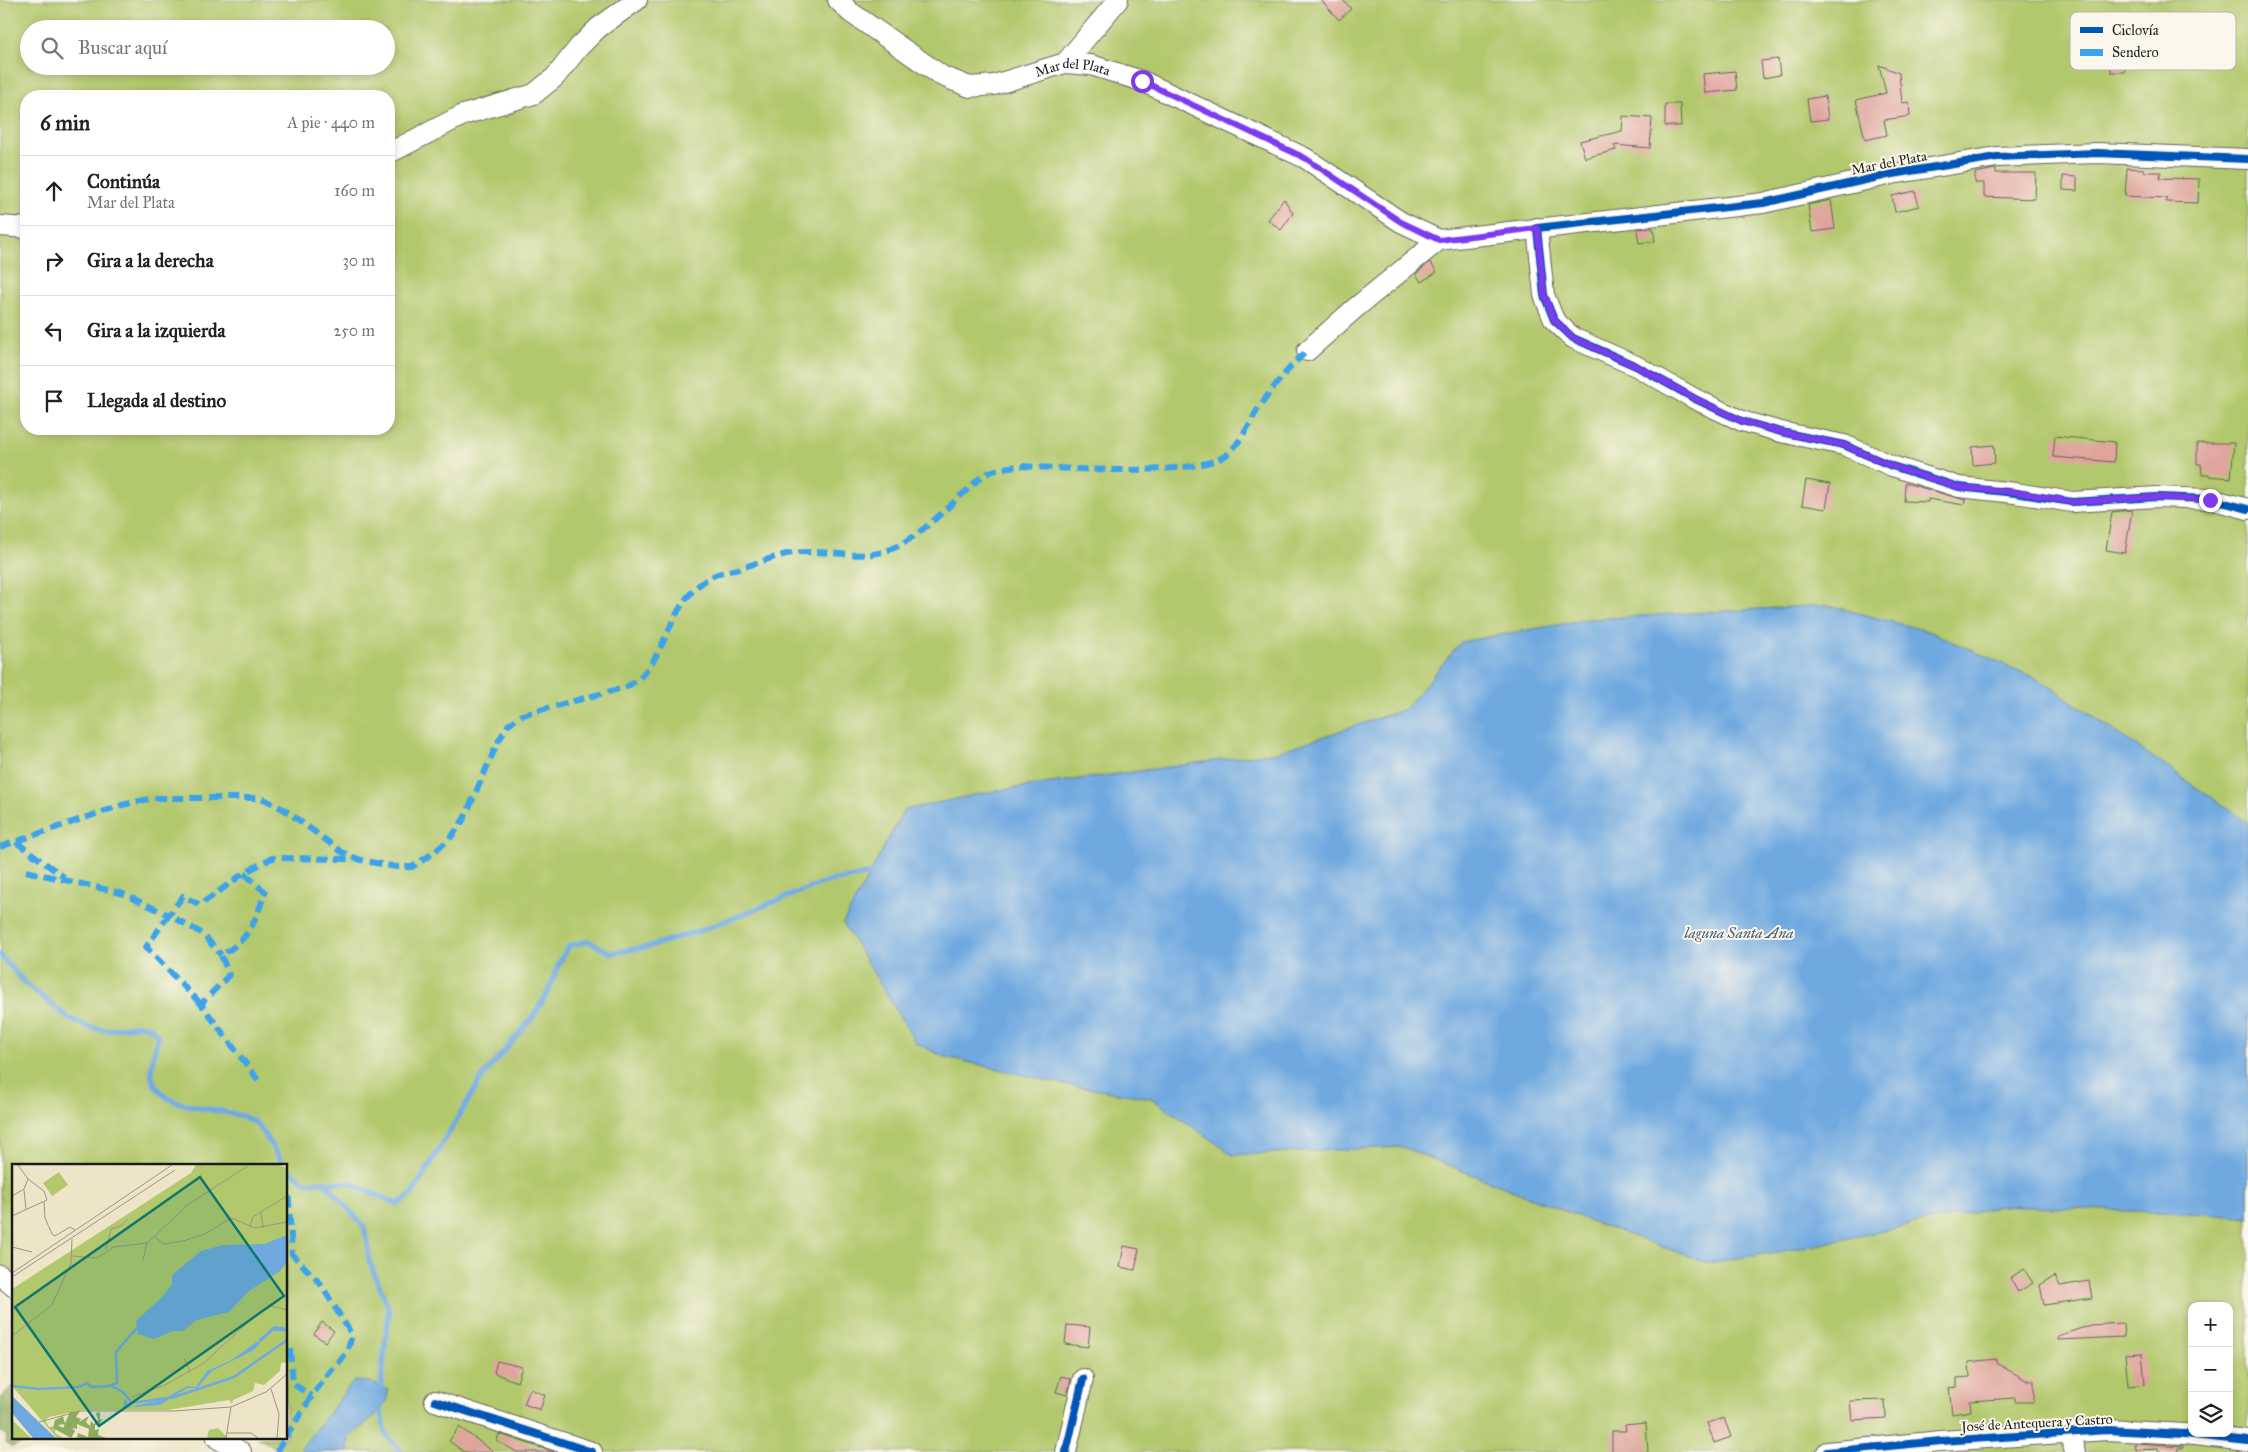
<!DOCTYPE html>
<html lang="es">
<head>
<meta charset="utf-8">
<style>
  :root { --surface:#fff; --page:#f2f2f2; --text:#222; --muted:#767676; --line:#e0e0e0 }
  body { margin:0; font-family:"IM FELL Great Primer",serif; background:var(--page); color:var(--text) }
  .controls { position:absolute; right:15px; bottom:15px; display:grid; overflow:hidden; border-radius:10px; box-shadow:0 2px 8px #0003 }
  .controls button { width:45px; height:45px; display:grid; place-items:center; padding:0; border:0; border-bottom:1px solid var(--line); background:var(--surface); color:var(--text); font:25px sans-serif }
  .stop { position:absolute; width:15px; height:15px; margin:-11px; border:4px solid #7c3aed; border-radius:50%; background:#fff }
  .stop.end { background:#7c3aed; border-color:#fff; box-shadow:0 1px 5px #0008 }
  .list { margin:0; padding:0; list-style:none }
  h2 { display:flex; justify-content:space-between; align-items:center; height:65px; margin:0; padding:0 20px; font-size:21px }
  h2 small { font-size:16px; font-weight:400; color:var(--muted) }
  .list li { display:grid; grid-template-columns:32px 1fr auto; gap:15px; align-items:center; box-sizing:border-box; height:70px; padding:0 20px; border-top:1px solid var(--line) }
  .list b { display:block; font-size:19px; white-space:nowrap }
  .list p { margin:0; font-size:16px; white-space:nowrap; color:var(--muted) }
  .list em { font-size:16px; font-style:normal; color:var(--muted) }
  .icon { flex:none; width:28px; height:28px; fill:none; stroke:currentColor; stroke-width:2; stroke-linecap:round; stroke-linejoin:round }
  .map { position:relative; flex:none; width:2248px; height:1452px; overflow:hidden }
  .search { position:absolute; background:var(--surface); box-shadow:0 2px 8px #0003; left:20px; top:20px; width:375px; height:55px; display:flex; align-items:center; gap:12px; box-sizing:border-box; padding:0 18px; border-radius:28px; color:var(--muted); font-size:19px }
  .panel { position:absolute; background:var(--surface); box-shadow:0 2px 8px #0003; left:20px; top:90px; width:375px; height:345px; border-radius:20px }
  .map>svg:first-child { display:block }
</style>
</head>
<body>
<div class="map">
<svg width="2248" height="1452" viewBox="0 0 2248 1452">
  <rect width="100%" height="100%" fill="#fbf7ec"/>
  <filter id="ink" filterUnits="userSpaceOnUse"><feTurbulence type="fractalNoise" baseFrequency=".02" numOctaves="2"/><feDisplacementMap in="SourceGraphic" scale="10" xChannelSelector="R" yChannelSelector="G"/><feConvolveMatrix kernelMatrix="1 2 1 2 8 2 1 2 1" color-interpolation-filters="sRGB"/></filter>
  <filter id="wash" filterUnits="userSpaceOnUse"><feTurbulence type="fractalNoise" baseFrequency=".0096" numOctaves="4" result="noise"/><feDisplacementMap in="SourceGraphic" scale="20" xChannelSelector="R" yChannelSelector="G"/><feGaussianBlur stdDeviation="1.12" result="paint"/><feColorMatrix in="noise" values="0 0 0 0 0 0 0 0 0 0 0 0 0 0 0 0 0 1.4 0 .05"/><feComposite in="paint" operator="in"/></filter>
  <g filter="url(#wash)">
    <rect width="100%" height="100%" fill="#eee5c8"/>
    <path fill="#b2c86c" stroke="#677244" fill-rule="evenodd" d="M0 0H2248V1452H284L258 1438H286V1166H14V1277L0 1264ZM29 29H386V66H29ZM26 96H389V429H26ZM2192 1306H2229V1433H2192Z"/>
    <path fill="#8dac60" stroke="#54643e" d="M14 1385V1438H51L48 1442C36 1446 24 1441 12 1447L6 1443 7 1436 0 1431V1398Z"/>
    <g fill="#70a9e0" stroke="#46627e">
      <polygon points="1827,605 1931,632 2042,681 2248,823 2248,1218 2209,1214 2000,1206 1802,1248 1707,1263 1590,1221 1402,1147 1233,1155 1151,1098 1066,1085 942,1056 916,1043 843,923 904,810 993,791 1277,752 1405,709 1461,642 1590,619"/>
      <path d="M354 1381 370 1382 388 1390C389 1411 362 1424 349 1438L348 1452H302V1447Z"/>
    </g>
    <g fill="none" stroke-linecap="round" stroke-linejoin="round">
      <g stroke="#70a9e0" stroke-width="5.5">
        <path d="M0 955 24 982 68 1018 88 1027 107 1030 139 1025 150 1027 158 1036C156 1046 149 1069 152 1078 165 1118 229 1102 257 1124 262 1129 279 1158 285 1166"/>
        <polyline points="286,1168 305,1182 349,1183 398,1204 412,1194 483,1076 533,1017 549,990 559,963 569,946 588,941 611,953 647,947 705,929 825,882 875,873"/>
        <polyline points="324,1181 364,1227 368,1244 369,1261 389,1309 380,1394"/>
        <polyline points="379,1404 385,1433 401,1452"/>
      </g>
    </g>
    <g id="blocks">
      <g fill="#dfa59d">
        <polygon points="1321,0 1343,0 1351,9 1339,20"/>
        <polygon points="2110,54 2124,54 2125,72 2111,72"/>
        <polygon points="1778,59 1780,75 1763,78 1761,61"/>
        <polygon points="1879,65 1899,73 1902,103 1909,102 1910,116 1884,120 1887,135 1865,140 1856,100 1886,93"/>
        <polygon points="1735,71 1737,90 1705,93 1703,74"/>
        <polygon points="1825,96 1828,119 1810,121 1807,99"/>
        <polygon points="1665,104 1680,104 1681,126 1665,126"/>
        <polygon points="1623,116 1652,118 1650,148 1614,145 1616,150 1585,158 1580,141 1622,131"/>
        <polygon points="2127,168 2144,169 2144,172 2161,172 2160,178 2199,179 2198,203 2166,202 2167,198 2125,196"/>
        <polygon points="1996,169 1996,173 2036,173 2035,199 1984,197 1984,183 1975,183 1975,173"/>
        <polygon points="2063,176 2077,177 2077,191 2063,190"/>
        <polygon points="1915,191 1919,206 1895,212 1892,196"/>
        <polygon points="1284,199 1293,213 1281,230 1268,220"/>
        <polygon points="1831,200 1835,229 1812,232 1808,205"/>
        <polygon points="1653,228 1655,241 1639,243 1637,229"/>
        <polygon points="1430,262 1437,272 1421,282 1416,274"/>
        <polygon points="2055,436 2115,442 2114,462 2053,457"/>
        <polygon points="2197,443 2234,443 2231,478 2209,476 2209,474 2202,474 2201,464 2197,464"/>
        <polygon points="1994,445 1995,463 1973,465 1972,447"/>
        <polygon points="1806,480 1830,484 1826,509 1802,505"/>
        <polygon points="1905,483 1965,500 1964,505 1928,499 1928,502 1904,501"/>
        <polygon points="2132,510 2125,553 2106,550 2112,512"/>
        <polygon points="1124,1246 1139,1249 1135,1270 1120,1267"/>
        <polygon points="2024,1269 2033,1283 2018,1292 2010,1278"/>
        <polygon points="2055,1276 2060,1286 2089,1281 2092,1298 2044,1305 2040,1285"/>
        <polygon points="322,1322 334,1331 325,1342 314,1334"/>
        <polygon points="2123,1323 2124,1337 2058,1340 2058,1336 2091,1325"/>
        <polygon points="1067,1325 1090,1327 1088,1347 1065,1344"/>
        <polygon points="2142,1353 2145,1384 2128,1386 2125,1354"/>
        <polygon points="1996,1359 1996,1363 2026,1380 2034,1380 2034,1402 2015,1402 2015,1398 1970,1401 1971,1411 1952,1414 1949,1388 1957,1387 1957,1378 1970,1377 1969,1362"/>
        <polygon points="497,1361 522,1367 517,1382 494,1373"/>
        <polygon points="1061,1376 1071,1379 1067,1395 1056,1392"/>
        <polygon points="530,1389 545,1395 540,1410 524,1404"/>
        <polygon points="1885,1400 1886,1418 1852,1420 1850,1401"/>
        <polygon points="1724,1418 1731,1437 1714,1443 1707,1423"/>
        <polygon points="1646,1423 1648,1452 1612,1452 1612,1431 1626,1431 1625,1425"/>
        <polygon points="459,1427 494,1452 464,1452 449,1441"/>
        <polygon points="499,1434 554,1452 517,1452 497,1441"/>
        <polygon points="2135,1443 2183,1446 2183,1448 2178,1448 2177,1452 2158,1452 2158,1449 2136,1450"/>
      </g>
    </g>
  </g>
  <g filter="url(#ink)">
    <use href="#blocks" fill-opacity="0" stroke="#666258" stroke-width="1"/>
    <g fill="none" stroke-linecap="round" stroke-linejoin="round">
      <defs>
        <g id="minor">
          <path id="s1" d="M838 0 850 12 942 76 970 87 994 85 1065 63 1091 65 1142 81 1305 158 1401 222 1439 240 1763 203 1892 174 1997 157 2097 153 2248 159"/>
          <polyline points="1065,63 1118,0"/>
          <polyline points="389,153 463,115 534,94 555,77 579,47 598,28 637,0"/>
          <polyline points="0,226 26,228"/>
          <polyline points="1537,228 1544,295 1554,320 1573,338 1636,366 1695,399 1742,421 1781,432 1844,445 1892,466 1959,487 2015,493 2072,502 2157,497 2210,499 2248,509"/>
          <polyline points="1307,351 1353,310 1439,240"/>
          <polyline points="0,1275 14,1287"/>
          <polyline points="435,1401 592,1452"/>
          <polyline points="2069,1432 2075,1452"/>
          <polyline points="217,1438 241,1452"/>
          <polyline points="1066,1452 1083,1379"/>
          <polyline points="1827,1452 1941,1441 2107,1430 2185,1434 2248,1441"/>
        </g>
      </defs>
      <use href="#minor" stroke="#666258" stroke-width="22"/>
      <use href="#minor" stroke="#fff" stroke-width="20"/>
      <g stroke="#3da2ea" stroke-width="6" stroke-dasharray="12 6" stroke-linecap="butt">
        <polyline points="16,842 64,877"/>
        <path d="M0 847 122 805 153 798H262L285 810 342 852 361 860 396 867H412L435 852 452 836 464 819 498 742 508 725 522 715 626 687C670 665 664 600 713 576 720 572 730 571 738 569 759 563 783 552 805 552 837 551 867 562 898 546 923 533 944 510 966 491 972 486 978 478 986 474 996 469 1007 467 1019 466 1060 468 1200 479 1229 453 1242 440 1249 424 1258 409 1273 387 1288 368 1307 351"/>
        <polyline points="26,871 121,893 169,915 183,896 200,905 244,873"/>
        <polyline points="201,1004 146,947 169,915 203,934 221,955"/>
        <path d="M258 1080 201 1004 229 975 221 955C250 939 255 922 265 892L244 873 272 858 354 859"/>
        <polyline points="290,1349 293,1384 312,1396"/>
        <path d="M286 1437C298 1418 309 1399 323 1381 337 1361 346 1362 352 1335L320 1283 292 1254 288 1187"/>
        <polyline points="161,1438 163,1438"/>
        <polyline points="277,1452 285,1438"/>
      </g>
      <defs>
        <g id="cycleway">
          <polyline points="2248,159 2097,153 1997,157 1892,174 1763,203 1537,228 1544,295 1554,320 1573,338 1636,366 1695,399 1742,421 1781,432 1844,445 1892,466 1959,487 2015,493 2072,502 2157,497 2210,499 2248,509"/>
          <polyline points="435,1401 592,1452"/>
          <polyline points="1066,1452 1083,1379"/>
          <polyline points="1827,1452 1941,1441 2107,1430 2185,1434 2248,1441"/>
        </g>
      </defs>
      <use href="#cycleway" stroke="#fbf7ec" stroke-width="11"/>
      <use href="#cycleway" stroke="#0057b8" stroke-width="8"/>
    </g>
  </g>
  <g fill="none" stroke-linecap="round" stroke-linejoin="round" filter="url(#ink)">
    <polyline stroke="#7c3aed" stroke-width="6" points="1142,81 1305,158 1401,222 1439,240 1537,228 1544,294 1554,320 1573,338 1636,366 1696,399 1742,421 1781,432 1844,445 1892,466 1958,487 2016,492 2072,502 2156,497 2210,500"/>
  </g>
  <g text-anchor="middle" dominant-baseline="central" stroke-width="4" stroke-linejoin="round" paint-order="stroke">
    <g font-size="14" fill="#1c1c1c" stroke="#fbf7ec">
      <text stroke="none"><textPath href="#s1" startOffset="265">Mar del Plata</textPath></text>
      <text transform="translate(1889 163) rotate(-11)">Mar del Plata</text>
      <text transform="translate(2037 1423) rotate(-3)">José de Antequera y Castro</text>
    </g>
    <g font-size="15" font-style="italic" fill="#425b74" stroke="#fbf7ec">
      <text x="1739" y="933">laguna Santa Ana</text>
    </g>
  </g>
  <g transform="translate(12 1164)">
    <rect width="275" height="275" fill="#eee5c8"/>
    <path d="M184 1H268L275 4V198L269 199 268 207 252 221 243 219 241 227 221 236 220 240 217 236 156 246H71L37 253 33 256 37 263 44 262 43 269 51 274H45L0 222V125L179 9ZM47 8 56 21 40 32 31 19ZM0 256 19 274H0ZM206 264 216 274H195L197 266Z" fill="#b2c86c"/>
    <path d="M68 247 64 253 69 255 67 258 77 252 74 258 78 262 79 257 82 260 86 256 84 249 88 248V256L91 255 87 261H83V266L87 265 86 271 94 274H65L66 269 76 273 77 265 65 260V265L60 264 63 267 59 274 41 264 43 256 51 252 53 260 46 261 51 264 58 248Z" fill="#8dac60"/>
    <path d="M275 71V98L267 108 237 127 217 148 185 156 171 167H161L142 175 126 170 124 157 152 131 160 120V111L189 87 211 81 252 80ZM262 162 272 163 275 167H261L249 178 246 176ZM246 177 248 179 242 186 200 207 185 224H175L148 241 111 244 113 235 118 243 152 235 175 222 184 223 195 207 218 197ZM0 232 27 258 44 274H21L0 249Z" fill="#70a9e0"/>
    <path fill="none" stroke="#70a9e0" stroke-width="2.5" d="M98 221 111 228 120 239 155 234M0 222 27 225 67 223 75 219 79 223 96 222 105 219 104 188 125 164M159 234 222 213 275 176"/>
    <path fill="none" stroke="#9a9583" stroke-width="1" d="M12 26 14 46M0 32 12 25 16 15M32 38 33 54 40 70 43 72 58 63 63 66M249 48 251 64M0 52 35 36 32 27 16 15 6 1M238 63 241 53 275 32M143 73 152 80 171 77 193 70 219 54 243 64 275 58M0 83 20 88M94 86 99 65 109 62 116 55M60 92 85 94 102 83 135 79 177 40 237 1M131 96 135 79M0 109 160 1M0 113 163 6M256 141 275 146M0 172 40 141 59 99 60 75M172 194 178 208M259 225 267 250 265 274M120 233 153 221 192 199 246 149 275 130M27 258 68 247H162L219 243 254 228 275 210M214 269H239L246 274M214 274 219 243"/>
    <path fill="#0f766e" fill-opacity="0.15" stroke="#0f766e" stroke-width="2.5" d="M188 13 272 132 87 262 3 143Z"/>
    <rect width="275" height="275" fill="none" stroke="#1c1c1c" stroke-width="2.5"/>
  </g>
  <rect x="2070" y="12" width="166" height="58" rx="8" fill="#fbf7ec" stroke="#b8b5ae" stroke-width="1"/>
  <rect x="2080" y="27" width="23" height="6" fill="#0057b8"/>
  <rect x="2080" y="49" width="23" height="7" fill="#3da2ea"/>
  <g font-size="14" fill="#1c1c1c">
    <text x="2112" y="35">Ciclovía</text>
    <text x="2112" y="57">Sendero</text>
  </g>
</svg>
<div class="controls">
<button>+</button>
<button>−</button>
<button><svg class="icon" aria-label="layers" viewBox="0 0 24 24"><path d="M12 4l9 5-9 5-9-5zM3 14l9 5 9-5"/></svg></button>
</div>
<div class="stop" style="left:1142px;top:81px"></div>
<div class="stop end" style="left:2210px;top:500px"></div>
<div class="search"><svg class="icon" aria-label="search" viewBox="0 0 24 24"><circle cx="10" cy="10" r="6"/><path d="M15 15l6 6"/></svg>Buscar aquí</div>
<section class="panel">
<h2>6 min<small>A pie · 440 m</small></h2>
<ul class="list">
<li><svg class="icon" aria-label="ahead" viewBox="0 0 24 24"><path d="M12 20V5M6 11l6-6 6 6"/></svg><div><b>Continúa</b><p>Mar del Plata</p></div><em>160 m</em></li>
<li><svg class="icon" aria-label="right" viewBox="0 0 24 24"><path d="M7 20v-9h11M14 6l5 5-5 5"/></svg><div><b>Gira a la derecha</b></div><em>30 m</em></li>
<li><svg class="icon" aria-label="left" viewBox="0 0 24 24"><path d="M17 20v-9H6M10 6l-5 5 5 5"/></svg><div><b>Gira a la izquierda</b></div><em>250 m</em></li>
<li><svg class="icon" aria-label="arrive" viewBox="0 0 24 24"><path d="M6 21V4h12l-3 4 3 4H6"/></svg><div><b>Llegada al destino</b></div></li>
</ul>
</section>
</div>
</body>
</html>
